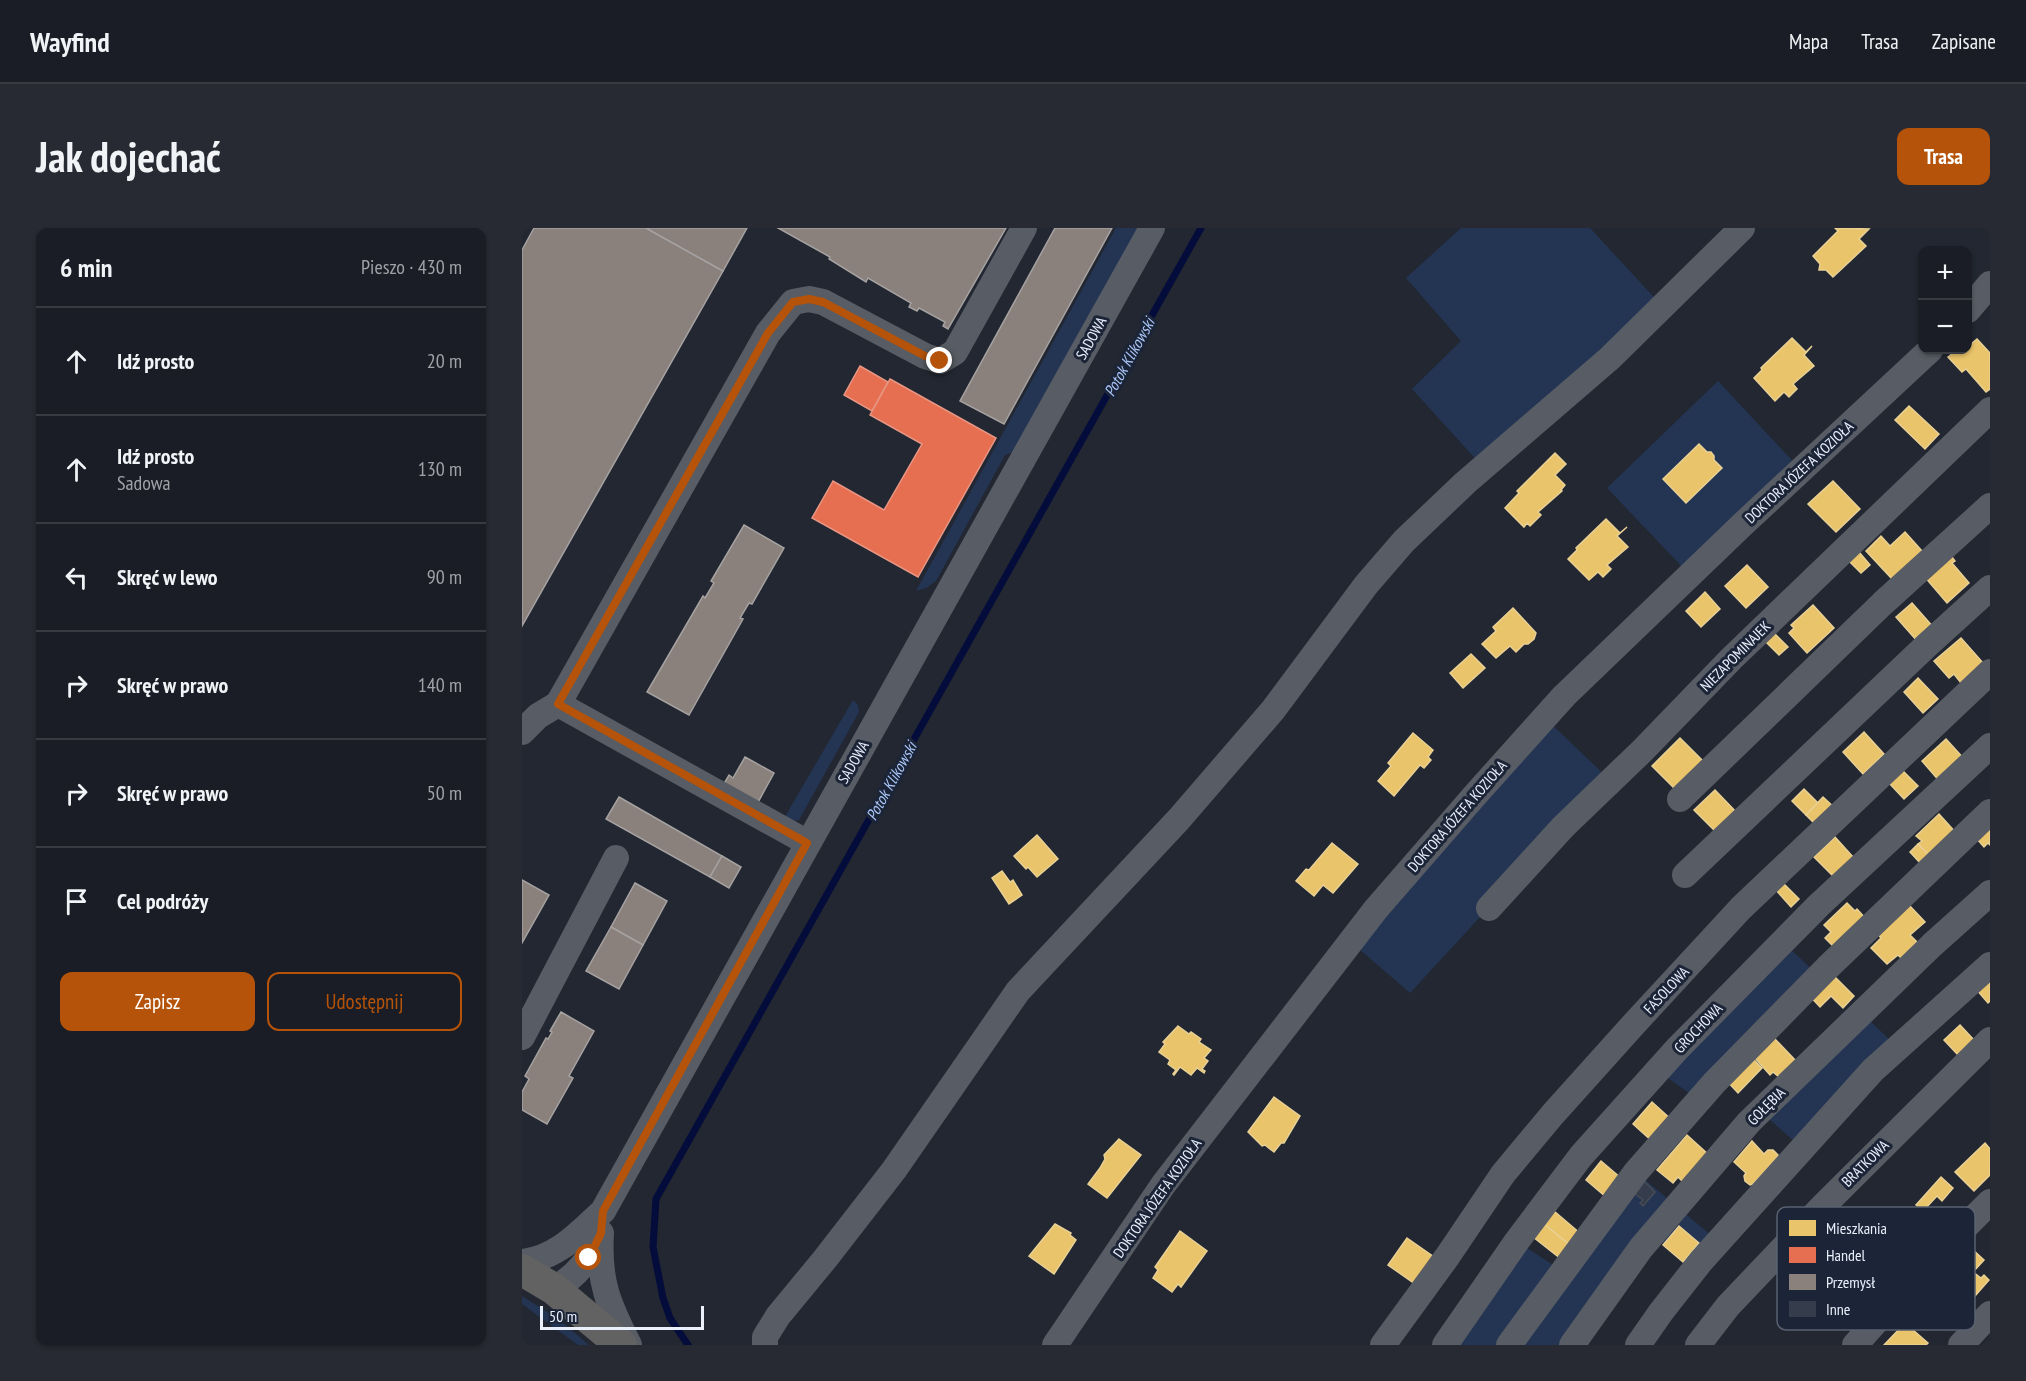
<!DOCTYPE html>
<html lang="pl">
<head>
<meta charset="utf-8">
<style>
  :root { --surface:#1a1d25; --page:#272a32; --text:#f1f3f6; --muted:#9fa2a7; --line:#383b42; --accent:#b45309 }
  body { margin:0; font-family:"PT Sans Narrow",sans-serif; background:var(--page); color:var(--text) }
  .controls { position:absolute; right:18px; top:18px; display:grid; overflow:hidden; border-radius:12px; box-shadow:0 2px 4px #0004 }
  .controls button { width:54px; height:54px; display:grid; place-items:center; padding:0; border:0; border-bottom:2px solid var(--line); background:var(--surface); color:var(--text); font:30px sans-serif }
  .scale { position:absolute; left:18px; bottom:15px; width:164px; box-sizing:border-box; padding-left:6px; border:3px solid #e9f0fc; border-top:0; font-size:16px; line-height:21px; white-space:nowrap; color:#e9f0fc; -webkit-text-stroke:4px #1c2537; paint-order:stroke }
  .stop { position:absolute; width:18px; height:18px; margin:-14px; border:4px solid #b45309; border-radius:50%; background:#fff }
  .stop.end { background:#b45309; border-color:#fff; box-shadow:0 2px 6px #0008 }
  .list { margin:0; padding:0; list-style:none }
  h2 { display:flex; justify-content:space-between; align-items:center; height:78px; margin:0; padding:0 24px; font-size:26px }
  h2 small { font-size:20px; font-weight:400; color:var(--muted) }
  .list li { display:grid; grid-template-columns:39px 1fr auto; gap:18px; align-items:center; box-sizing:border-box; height:108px; padding:0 24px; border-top:2px solid var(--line) }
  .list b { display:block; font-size:22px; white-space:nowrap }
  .list p { margin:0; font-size:20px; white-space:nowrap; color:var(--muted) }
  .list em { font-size:20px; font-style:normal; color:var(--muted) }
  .actions { display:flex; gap:12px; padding:18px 24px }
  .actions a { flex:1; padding:14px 0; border:2px solid var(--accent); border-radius:12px; text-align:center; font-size:21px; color:var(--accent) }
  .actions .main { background:var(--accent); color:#fff }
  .icon { flex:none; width:33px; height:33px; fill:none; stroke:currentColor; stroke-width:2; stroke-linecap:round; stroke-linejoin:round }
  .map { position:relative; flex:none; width:1468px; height:1117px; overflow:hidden; border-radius:12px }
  header { display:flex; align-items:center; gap:36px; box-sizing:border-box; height:84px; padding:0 30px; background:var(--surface); border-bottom:2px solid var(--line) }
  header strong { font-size:28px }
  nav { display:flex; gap:33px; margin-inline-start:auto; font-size:21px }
  .intro { display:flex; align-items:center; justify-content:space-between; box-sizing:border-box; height:144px; padding:0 36px }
  h1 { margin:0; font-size:42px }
  .button { padding:15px 27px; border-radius:12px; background:var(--accent); color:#fff; font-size:21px; font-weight:700 }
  main { display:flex; gap:36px; padding:0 36px }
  aside { flex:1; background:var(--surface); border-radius:12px; box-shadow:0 2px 4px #0004 }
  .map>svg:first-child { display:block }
</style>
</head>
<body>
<header>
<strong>Wayfind</strong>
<nav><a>Mapa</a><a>Trasa</a><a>Zapisane</a></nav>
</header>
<div class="intro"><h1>Jak dojechać</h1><a class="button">Trasa</a></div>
<main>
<aside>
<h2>6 min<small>Pieszo · 430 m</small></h2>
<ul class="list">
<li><svg class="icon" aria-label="ahead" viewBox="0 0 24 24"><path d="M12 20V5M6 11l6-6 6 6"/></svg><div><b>Idź prosto</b></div><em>20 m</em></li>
<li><svg class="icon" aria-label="ahead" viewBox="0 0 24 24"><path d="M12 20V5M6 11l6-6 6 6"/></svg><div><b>Idź prosto</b><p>Sadowa</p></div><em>130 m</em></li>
<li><svg class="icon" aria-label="left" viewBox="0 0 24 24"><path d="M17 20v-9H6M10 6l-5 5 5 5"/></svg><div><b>Skręć w lewo</b></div><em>90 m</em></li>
<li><svg class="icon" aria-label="right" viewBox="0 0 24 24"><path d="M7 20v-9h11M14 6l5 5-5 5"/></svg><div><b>Skręć w prawo</b></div><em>140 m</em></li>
<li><svg class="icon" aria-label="right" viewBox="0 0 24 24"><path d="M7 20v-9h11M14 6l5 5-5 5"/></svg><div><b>Skręć w prawo</b></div><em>50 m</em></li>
<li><svg class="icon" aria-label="arrive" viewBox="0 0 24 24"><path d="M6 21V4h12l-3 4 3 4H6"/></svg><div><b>Cel podróży</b></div></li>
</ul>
<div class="actions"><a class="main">Zapisz</a><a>Udostępnij</a></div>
</aside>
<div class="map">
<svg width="1468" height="1117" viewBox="0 0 1468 1117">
  <rect width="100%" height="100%" fill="#222731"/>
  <g fill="#243554">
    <polygon points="594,0 619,0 491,224 483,227 414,353 404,360 394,363"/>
    <polygon points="939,0 1068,0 1141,79 961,239 890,161 939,113 884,50"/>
    <polygon points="1196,153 1279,242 1168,347 1085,260"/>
    <polygon points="331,472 336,477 337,484 277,592 267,594 261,592"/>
    <polygon points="1023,490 1089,553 1041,599 888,765 829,714"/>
    <polygon points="1261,714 1297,748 1177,872 1136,843"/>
    <polygon points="1340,785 1376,820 1281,921 1238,883"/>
    <polygon points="1114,944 1197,1014 1173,1041 1130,1007 1050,1117 935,1117 995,1013 1040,1043"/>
    <polygon points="0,1068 35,1090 67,1117 56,1117 0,1076"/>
  </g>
  <g fill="#e9c46a" stroke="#e9d196" stroke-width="1.5">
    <polygon points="1313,0 1347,1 1337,11 1344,18 1311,49 1304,42 1297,42 1298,36 1291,28 1316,3"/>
    <polygon points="1270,110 1284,124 1290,118 1282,127 1292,138 1271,156 1275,161 1267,169 1262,164 1253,173 1232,150 1240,142 1239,140"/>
    <polygon points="1455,111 1468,125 1468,161 1464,164 1444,141 1440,144 1426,129 1435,122 1446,122 1446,113 1449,116"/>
    <polygon points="1387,178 1417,206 1403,221 1373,192"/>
    <polygon points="1177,216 1185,224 1189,224 1192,228 1192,232 1200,240 1164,275 1141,251"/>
    <polygon points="1033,225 1044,236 1033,247 1043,257 1039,262 1040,263 1016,284 1019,287 1008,298 1005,295 1002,299 983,280 997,265 995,263"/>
    <polygon points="1311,253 1338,281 1314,304 1286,276"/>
    <polygon points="1084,291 1098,305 1105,299 1095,308 1106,319 1085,337 1089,341 1081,349 1076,344 1067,352 1046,331 1055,322 1054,320"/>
    <polygon points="1383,304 1400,323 1370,351 1344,323 1359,308 1368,318"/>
    <polygon points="1337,324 1348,337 1339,345 1327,333"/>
    <polygon points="1427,325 1433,333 1430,335 1447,355 1425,375 1402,348"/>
    <polygon points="1225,337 1246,359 1224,380 1203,358"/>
    <polygon points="1183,364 1198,381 1179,399 1164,383"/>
    <polygon points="1390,375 1412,400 1396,414 1374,389"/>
    <polygon points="1291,377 1312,400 1285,425 1267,405 1272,400 1269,397"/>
    <polygon points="991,380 1014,405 1012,411 1006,416 1002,416 994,424 988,418 974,430 960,416 974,403 971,399"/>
    <polygon points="1251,404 1266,419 1257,427 1242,412"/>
    <polygon points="1439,410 1461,435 1439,455 1432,446 1427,450 1412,433"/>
    <polygon points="949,426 963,440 941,460 928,445"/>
    <polygon points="1396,450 1416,471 1401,485 1382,464"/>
    <polygon points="1342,504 1362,526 1341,546 1321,524"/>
    <polygon points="891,505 911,522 906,529 909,532 902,540 898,537 872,568 856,553 869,538 866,535"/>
    <polygon points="1158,510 1182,534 1154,562 1130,538"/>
    <polygon points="1424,511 1444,533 1419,555 1400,533"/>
    <polygon points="1380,542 1396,558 1382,571 1367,555"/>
    <polygon points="1282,561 1296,575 1284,587 1270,573"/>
    <polygon points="1193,562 1217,587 1197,607 1172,582"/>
    <polygon points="1301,569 1315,582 1297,600 1284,587"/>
    <polygon points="1417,586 1435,606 1409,630 1396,616 1400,613 1394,608"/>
    <polygon points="1468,599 1468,617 1466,615 1462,619 1455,611"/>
    <polygon points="515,607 536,631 515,649 506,639 504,641 492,628"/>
    <polygon points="1313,609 1331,629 1311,648 1292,629"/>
    <polygon points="810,615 836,636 811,665 801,657 792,668 774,653 784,641 787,642"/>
    <polygon points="1396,616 1409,629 1400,637 1388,624"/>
    <polygon points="480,643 488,654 491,652 500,667 487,676 470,650"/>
    <polygon points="1261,655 1277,671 1269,679 1254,662"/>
    <polygon points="1325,675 1333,683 1335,681 1345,692 1315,722 1303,710 1309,704 1302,697"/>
    <polygon points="1387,677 1403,694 1388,707 1395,714 1379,730 1376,727 1365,736 1349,720 1359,710 1356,706"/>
    <polygon points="1307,743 1332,768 1321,780 1309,768 1298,779 1285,765"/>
    <polygon points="1468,749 1468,773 1466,775 1454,761"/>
    <polygon points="1438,797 1452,812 1436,827 1422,812"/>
    <polygon points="656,798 667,806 669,804 679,811 677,814 689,822 682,830 686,833 680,841 683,843 682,845 675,840 669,847 658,839 652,847 651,846 654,842 646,836 648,832 637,824 643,816 641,814"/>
    <polygon points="1253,811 1274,833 1257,849 1251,844 1248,847 1233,830"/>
    <polygon points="1228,828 1240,840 1216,865 1204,852"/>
    <polygon points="752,869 778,888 762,915 759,915 752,924 743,917 740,918 726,904"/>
    <polygon points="1130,874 1151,893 1132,915 1111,896"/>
    <polygon points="1165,907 1187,927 1162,955 1156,949 1151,955 1135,942"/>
    <polygon points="597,911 619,927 585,970 566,956 578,940 583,931 582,927"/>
    <polygon points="1230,913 1242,926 1246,922 1251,922 1256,927 1255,930 1231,956 1228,957 1223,953 1222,948 1224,945 1212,934"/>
    <polygon points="1463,915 1468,921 1468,947 1452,963 1433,944"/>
    <polygon points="1079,933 1099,950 1084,969 1064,952"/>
    <polygon points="1419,949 1431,960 1420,973 1415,968 1401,983 1394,977"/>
    <polygon points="1032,983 1059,1006 1049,1018 1022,996"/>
    <polygon points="533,996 549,1005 548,1007 554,1012 532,1046 507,1028"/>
    <polygon points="1022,996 1049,1018 1039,1031 1011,1009"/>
    <polygon points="1157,998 1177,1015 1161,1034 1141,1017"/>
    <polygon points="658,1003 685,1023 659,1059 656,1056 650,1064 631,1050 636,1042 633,1039"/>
    <polygon points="885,1010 912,1029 893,1056 866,1037"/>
    <polygon points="1449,1020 1462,1032 1451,1044 1459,1050 1462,1047 1467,1052 1453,1068 1426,1044"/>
    <polygon points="1383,1095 1406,1115 1404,1117 1362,1117"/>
  </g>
  <g fill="#e76f51" stroke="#e89684" stroke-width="1.5">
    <polygon points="338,138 366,154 350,183 322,167"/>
    <polygon points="368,151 474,210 396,349 290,290 311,253 362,282 400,216 348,187"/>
  </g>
  <g fill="#8a817c" stroke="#a6a2a2" stroke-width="1.5">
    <polygon points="12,0 124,0 201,43 0,398 0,22"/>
    <polygon points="124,0 225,0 201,43"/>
    <polygon points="256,0 484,0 426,101 421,98 423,94 397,80 395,83 387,79 389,75 346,50 344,54 307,31 308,29"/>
    <polygon points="533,0 590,0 482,196 438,173"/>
    <polygon points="222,297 262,320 230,376 227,375 218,390 221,391 167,487 125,464 181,368 183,370 192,355 189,353"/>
    <polygon points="223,529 252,545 234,578 200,559 207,547 211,550"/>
    <polygon points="97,569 200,628 188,649 84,591"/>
    <polygon points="200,628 219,639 207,660 188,649"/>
    <polygon points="0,652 27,667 0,715"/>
    <polygon points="113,655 145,673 121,717 89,699"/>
    <polygon points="89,699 121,717 97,761 64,743"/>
    <polygon points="39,784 72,803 47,848 51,850 25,896 0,882 0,864 7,851 3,848 24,810 26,811 30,804 28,803"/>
  </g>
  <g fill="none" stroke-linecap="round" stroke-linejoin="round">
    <polyline stroke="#030c3b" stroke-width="7" points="166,1117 148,1090 141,1070 131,1019 134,971 679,0"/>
  </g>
  <polygon fill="#353c4b" stroke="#474c54" stroke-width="1.5" points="1122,953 1133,964 1121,978 1118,975 1121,972 1112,965"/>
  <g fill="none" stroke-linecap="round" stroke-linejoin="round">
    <g stroke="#585c64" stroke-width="26">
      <polyline points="1446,82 1468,56"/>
      <polyline points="0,504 16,488 36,476"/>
      <polyline points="1158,571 1361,375 1468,278"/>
      <polyline points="286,615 36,476 246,105 271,74 287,71 301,74 403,128 418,133 433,124 502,0"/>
      <polyline points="1163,647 1404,418 1468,360"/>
      <polyline points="967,680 1041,599 1121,522 1209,431 1468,182"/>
      <polyline points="0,809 94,630"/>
      <path d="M79 1005C76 1053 86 1076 107 1117"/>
      <path d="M0 1034C35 1030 56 1006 81 983L630 0"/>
      <path d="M32 1061C56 1047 66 1033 78 1008"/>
      <polyline points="243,1117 243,1109 256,1088 303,1031 372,942 496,763 657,591 751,482 844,357 882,313 943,255 1088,130 1220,0"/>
      <polyline points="533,1117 641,957 854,681 954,566 1042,468 1220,297 1408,122"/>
      <polyline points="861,1117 925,1029 981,946 1031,886 1111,797 1219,680 1468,444"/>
      <polyline points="923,1117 995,1013 1059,928 1155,821 1297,677 1468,518"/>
      <polyline points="987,1117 1114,944 1192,855 1305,740 1468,584"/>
      <polyline points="1050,1117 1119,1020 1227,894 1410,717 1468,665"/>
      <polyline points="1116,1117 1139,1084 1179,1033 1351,842 1468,737"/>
      <polyline points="1176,1117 1206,1078 1301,978 1468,812"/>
      <polyline points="1333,1117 1401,1041 1468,974"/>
      <polyline points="1439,1117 1468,1086"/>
    </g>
    <polyline stroke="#636263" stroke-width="32" points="0,1042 32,1061 99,1117"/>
  </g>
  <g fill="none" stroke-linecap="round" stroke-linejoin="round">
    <polyline stroke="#b45309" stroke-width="8" points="67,1030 79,1005 81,983 285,615 36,476 246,105 271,74 287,71 301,74 403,128 418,133"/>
  </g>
  <g text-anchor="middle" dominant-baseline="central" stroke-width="6" stroke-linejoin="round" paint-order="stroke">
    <g font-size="15" fill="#e9f0fc" stroke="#1c2537">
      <text transform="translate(569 110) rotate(-61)">SADOWA</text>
      <text transform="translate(1277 244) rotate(-43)">DOKTORA JÓZEFA KOZIOŁA</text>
      <text transform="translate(1213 428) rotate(-45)">NIEZAPOMINAJEK</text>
      <text transform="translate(331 534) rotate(-60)">SADOWA</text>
      <text transform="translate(935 588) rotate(-49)">DOKTORA JÓZEFA KOZIOŁA</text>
      <text transform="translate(1144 762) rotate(-47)">FASOLOWA</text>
      <text transform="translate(1176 800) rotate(-46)">GROCHOWA</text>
      <text transform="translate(1244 878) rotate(-45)">GOŁĘBIA</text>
      <text transform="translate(1343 935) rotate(-45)">BRATKOWA</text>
      <text transform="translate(635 970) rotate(-55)">DOKTORA JÓZEFA KOZIOŁA</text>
    </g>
    <g font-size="16" font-style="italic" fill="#abc7f9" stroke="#1c2537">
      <text transform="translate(607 129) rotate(-61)">Potok Klikowski</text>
      <text transform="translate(369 553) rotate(-61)">Potok Klikowski</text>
    </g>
  </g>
  <rect x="1255" y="979" width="198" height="123" rx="9" fill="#1c2537" stroke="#5a6272" stroke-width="1.5"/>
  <rect x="1267" y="992" width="27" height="16" fill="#e9c46a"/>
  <rect x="1267" y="1019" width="27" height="16" fill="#e76f51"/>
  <rect x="1267" y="1046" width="27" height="16" fill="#8a817c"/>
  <rect x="1267" y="1073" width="27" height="16" fill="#353c4b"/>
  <g font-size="16" fill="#e9f0fc">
    <text x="1304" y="1006">Mieszkania</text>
    <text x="1304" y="1033">Handel</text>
    <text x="1304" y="1060">Przemysł</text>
    <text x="1304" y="1087">Inne</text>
  </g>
</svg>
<div class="controls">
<button>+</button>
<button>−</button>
</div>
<div class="scale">50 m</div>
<div class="stop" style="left:67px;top:1030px"></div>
<div class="stop end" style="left:418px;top:133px"></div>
</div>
</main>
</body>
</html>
